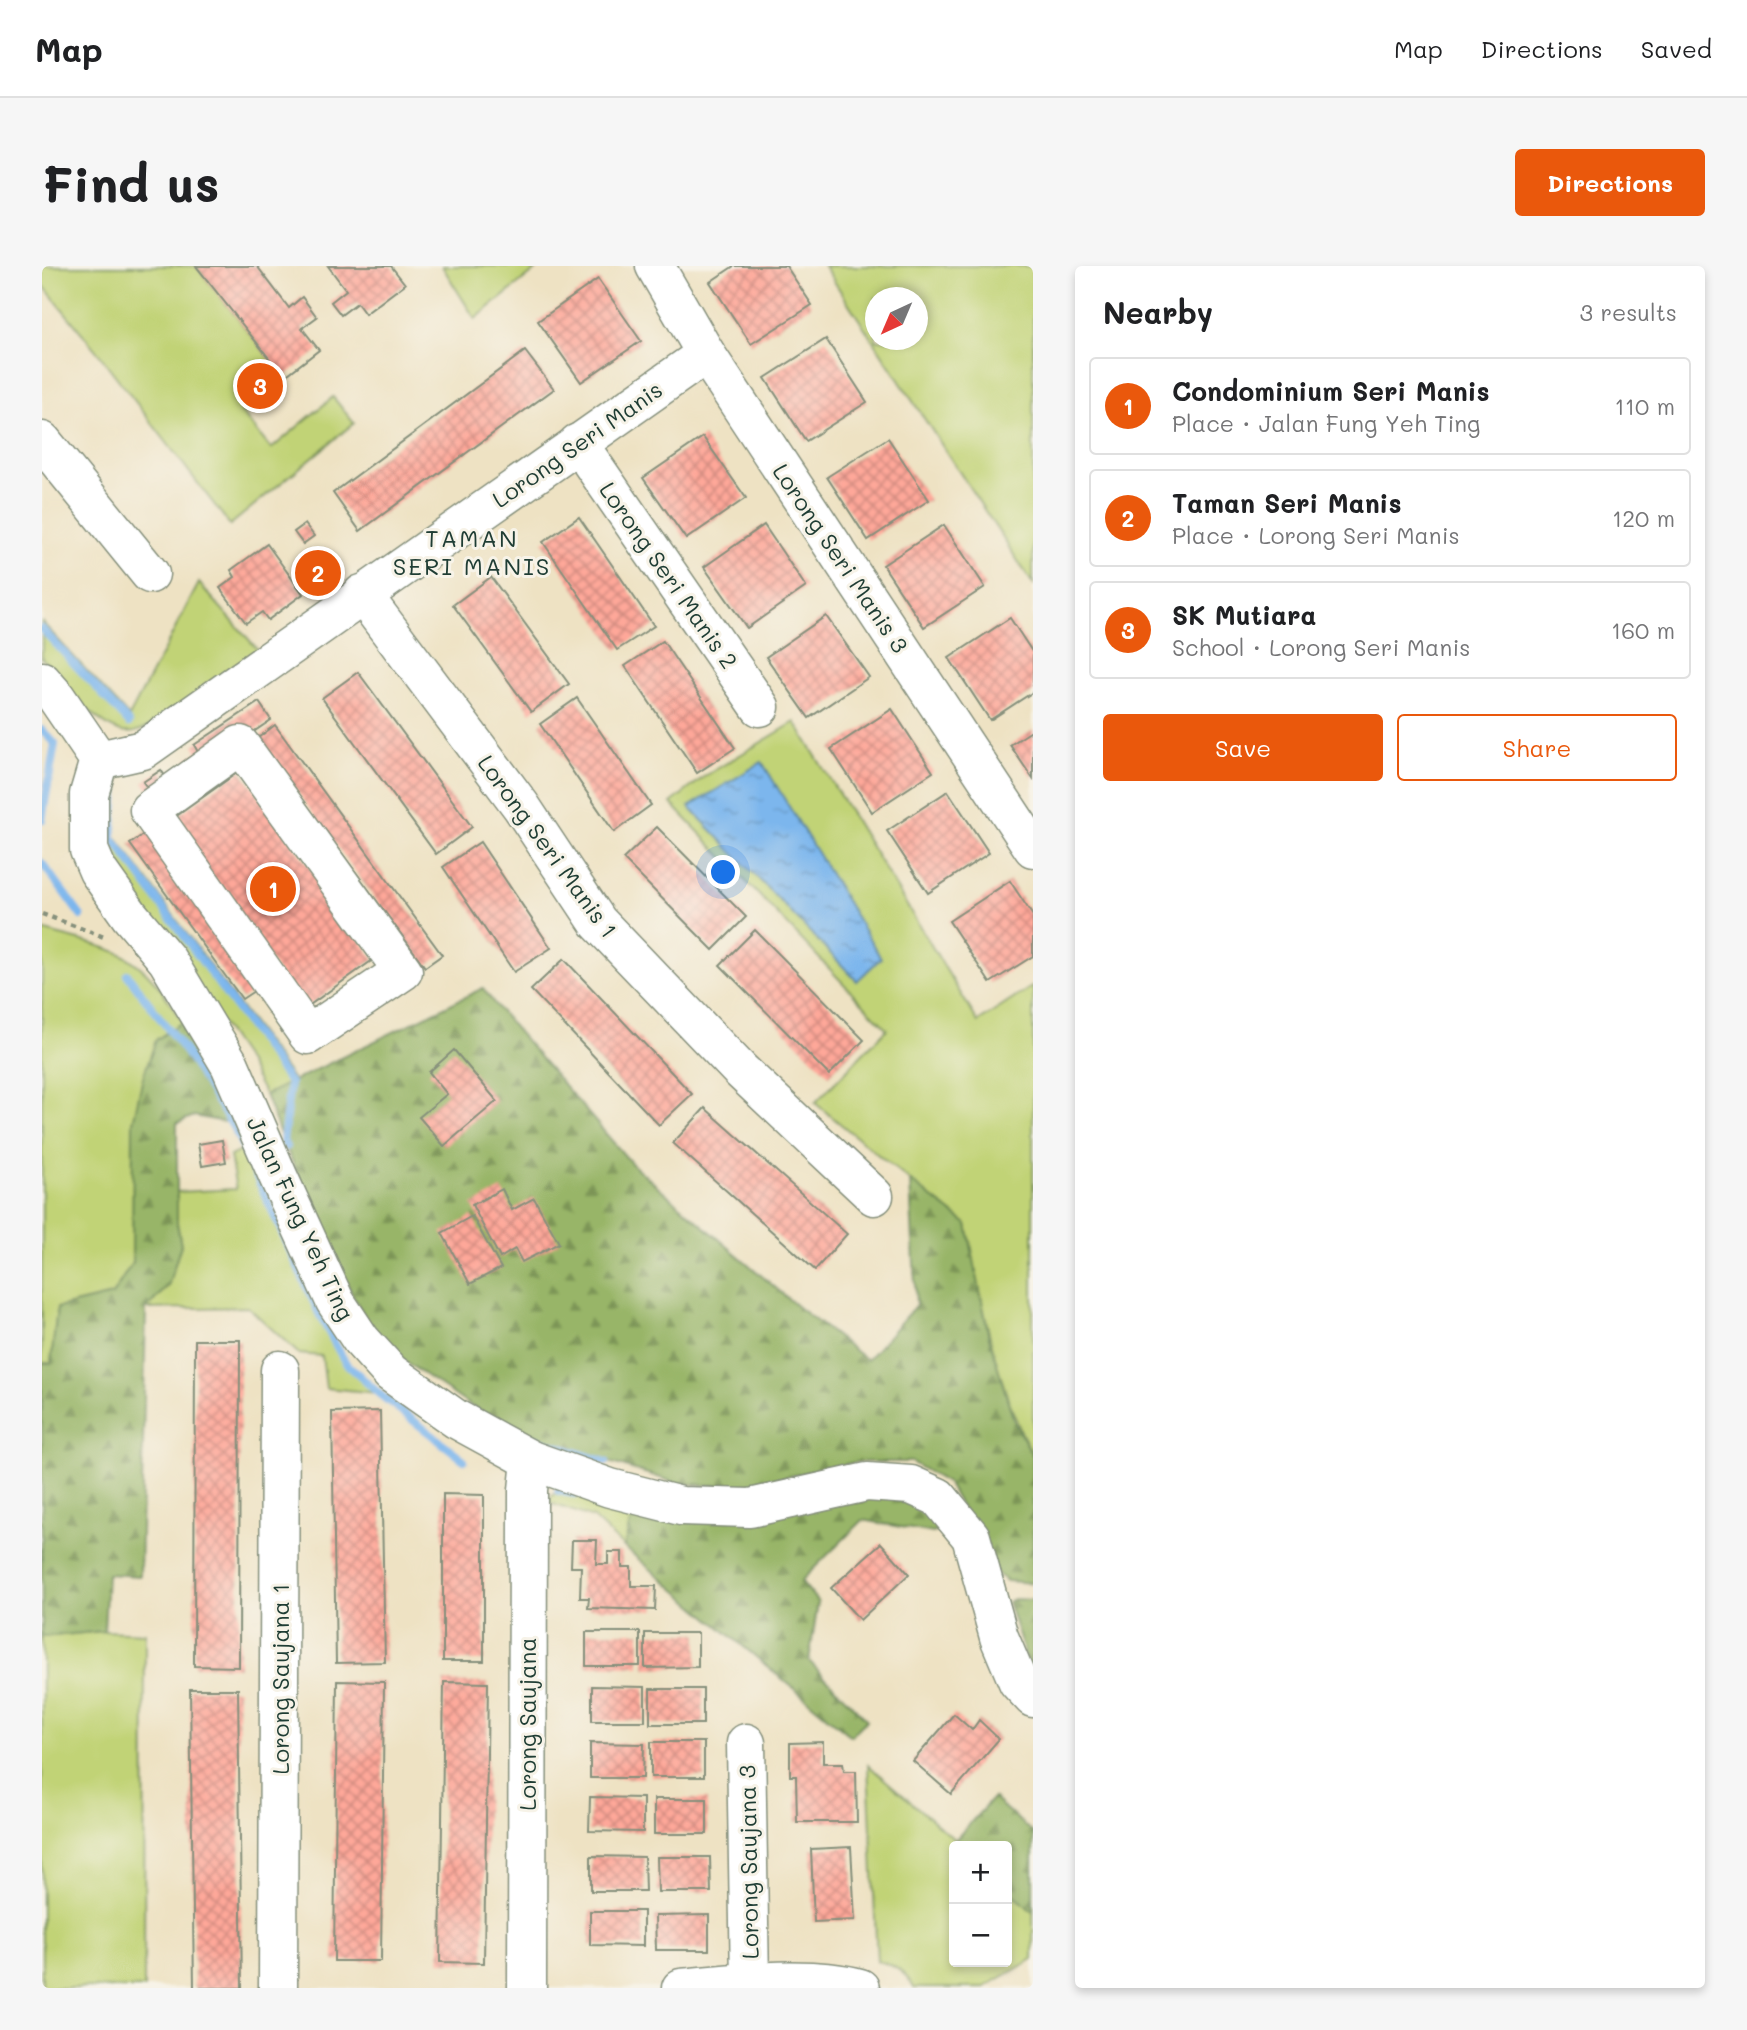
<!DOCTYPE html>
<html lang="en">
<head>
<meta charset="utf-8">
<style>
  :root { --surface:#fff; --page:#f6f6f6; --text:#202124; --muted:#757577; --line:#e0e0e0; --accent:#ea580c }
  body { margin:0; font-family:Mali,sans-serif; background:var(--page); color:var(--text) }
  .controls { position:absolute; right:21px; bottom:21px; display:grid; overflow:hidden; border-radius:7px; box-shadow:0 4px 10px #0003 }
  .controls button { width:63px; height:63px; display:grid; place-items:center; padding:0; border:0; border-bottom:2px solid var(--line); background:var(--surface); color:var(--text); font:35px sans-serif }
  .compass { position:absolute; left:823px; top:21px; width:63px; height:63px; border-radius:50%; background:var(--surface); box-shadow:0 4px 10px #0003; rotate:224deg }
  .you { position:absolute; left:682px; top:607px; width:24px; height:24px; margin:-18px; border:5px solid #fff; border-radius:50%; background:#1a73e8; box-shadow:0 0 0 10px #1a73e833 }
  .badge { display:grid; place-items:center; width:46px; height:46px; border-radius:50%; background:var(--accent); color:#fff; font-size:23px; font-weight:700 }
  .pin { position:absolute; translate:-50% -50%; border:4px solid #fff; box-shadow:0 2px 7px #0006 }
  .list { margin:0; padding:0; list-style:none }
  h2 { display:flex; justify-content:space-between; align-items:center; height:91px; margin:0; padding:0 28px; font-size:30px }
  h2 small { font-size:23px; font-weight:400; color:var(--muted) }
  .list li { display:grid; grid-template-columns:46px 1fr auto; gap:21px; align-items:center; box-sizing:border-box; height:98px; margin:0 14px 14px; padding:0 14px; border:2px solid var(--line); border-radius:7px }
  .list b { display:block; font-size:26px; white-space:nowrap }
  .list p { margin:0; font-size:23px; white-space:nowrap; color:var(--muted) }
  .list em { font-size:23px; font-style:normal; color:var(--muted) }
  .actions { display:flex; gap:14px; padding:21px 28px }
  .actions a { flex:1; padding:16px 0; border:2px solid var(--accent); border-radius:7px; text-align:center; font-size:24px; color:var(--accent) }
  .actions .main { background:var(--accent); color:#fff }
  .map { position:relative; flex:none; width:991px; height:1722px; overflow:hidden; border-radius:7px }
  header { display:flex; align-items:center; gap:42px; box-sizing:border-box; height:98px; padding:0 35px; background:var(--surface); border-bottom:2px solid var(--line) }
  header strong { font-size:33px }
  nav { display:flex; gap:38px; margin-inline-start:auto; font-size:24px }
  .intro { display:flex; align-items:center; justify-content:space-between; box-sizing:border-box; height:168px; padding:0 42px }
  h1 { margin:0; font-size:49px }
  .button { padding:18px 32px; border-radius:7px; background:var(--accent); color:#fff; font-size:24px; font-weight:700 }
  main { display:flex; gap:42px; padding:0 42px }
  aside { flex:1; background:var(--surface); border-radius:7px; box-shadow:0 4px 10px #0003 }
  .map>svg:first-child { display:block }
</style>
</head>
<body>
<header>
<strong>Map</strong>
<nav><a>Map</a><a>Directions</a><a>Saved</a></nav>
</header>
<div class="intro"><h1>Find us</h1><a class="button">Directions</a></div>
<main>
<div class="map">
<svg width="991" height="1722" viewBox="0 0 991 1722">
  <defs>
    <pattern id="forest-firs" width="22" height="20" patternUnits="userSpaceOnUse" patternTransform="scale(1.75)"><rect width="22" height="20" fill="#98b567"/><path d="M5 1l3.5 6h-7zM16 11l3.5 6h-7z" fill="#7b9456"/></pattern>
    <pattern id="water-ripples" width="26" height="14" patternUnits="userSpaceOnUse" patternTransform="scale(1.75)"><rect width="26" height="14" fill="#7cb6ed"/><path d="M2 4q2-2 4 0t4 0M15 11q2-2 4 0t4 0" fill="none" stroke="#6595c1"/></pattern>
    <pattern id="building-cross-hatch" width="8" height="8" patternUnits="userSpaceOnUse" patternTransform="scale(1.75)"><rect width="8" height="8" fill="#fea799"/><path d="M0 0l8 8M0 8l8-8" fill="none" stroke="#cd897e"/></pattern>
  </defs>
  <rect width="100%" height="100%" fill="#f7f3e8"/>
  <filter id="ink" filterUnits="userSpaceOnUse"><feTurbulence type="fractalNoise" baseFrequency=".0143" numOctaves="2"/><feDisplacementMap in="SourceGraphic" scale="14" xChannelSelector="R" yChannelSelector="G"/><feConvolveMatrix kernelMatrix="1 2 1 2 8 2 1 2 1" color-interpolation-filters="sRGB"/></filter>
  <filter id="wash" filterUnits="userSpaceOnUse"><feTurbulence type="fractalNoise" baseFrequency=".00686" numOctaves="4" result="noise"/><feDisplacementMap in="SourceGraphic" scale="28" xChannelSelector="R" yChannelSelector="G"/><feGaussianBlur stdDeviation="1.57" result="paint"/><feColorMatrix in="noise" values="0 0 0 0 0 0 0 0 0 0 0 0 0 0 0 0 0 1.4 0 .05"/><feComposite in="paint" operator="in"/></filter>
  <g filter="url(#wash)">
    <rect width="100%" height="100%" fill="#eee2c3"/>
    <g fill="#c1d376" stroke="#708855" stroke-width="2" fill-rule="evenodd">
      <polygon points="0,0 154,0 242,111 199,146 229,183 291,131 312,157 188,259 53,83 0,18"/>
      <polygon points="400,0 499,0 433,53"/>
      <path d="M782 0H991V318ZM834 32H876V74H834Z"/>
      <path d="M157 317 218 386 106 461C97 465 90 468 80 466 52 459 19 413 0 392V356L87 451Z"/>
      <path d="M753 456 936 756 991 720V1190C953 1118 940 1038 925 958L868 915 773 837 845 763 629 537 663 510Z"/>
      <path d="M75 572 252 815 223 829 206 797 81 611C74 595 68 588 75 572Z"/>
      <path d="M0 664C23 671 58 678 79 688 107 702 125 730 140 756L114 774 91 856V997L70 1029 15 1042 9 1098 0 1097Z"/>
      <polygon points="202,883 279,1052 303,1096 336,1127 284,1122 280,1090 257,1088 206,1041 104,1043 126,1020 139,979 135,957 135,926 194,923 188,890"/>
      <polygon points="520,1221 593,1237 582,1281 551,1252 508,1237 508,1232"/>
      <polygon points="62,1365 103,1367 102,1722 0,1722 0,1371"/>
      <path d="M826 1499 920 1580H912V1696H965V1622L991 1646V1693L941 1722H872C864 1706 851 1698 835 1695Z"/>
    </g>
    <g fill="url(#forest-firs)" stroke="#5c794e" stroke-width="2">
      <polygon points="441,722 457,744 590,898 757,1042 825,1094 874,1039 868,915 925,958 947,1071 972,1155 991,1190 991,1317 965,1315 956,1309 906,1218 869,1196 815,1196 695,1221 635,1217 496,1174 427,1139 361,1094 332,1066 311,1030 241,875 223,829"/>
      <polygon points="140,756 153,772 193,851 182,856 152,850 135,857 135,957 139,979 126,1020 104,1043 98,1310 65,1308 62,1365 0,1371 0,1097 9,1097 15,1042 70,1029 90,997 91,856 101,811 114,774"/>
      <polygon points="852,1221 911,1260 891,1267 821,1254 759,1315 776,1336 767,1395 825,1454 809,1470 582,1281 593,1237"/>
      <polygon points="971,1333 991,1334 991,1414 966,1336"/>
      <polygon points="951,1532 991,1567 991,1646 965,1622 965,1580 920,1580 913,1574"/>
    </g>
    <polygon fill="url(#water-ripples)" stroke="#4e7a90" stroke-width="2" points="720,496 839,692 815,715 647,541"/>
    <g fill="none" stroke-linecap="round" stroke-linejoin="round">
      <g stroke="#7cb6ed" stroke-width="8">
        <polyline points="0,363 87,457"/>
        <polyline points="0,464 13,478 0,554"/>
        <polyline points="74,525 70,571 248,817 241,875 244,881"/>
        <polyline points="0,597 39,650"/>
        <polyline points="85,708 145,788 193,864 279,1052 303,1096 336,1127 422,1194"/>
        <polyline points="496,1174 564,1196"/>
        <polyline points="516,1225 532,1228"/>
        <polyline points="940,1380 947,1405 961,1419"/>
      </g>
    </g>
    <g id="blocks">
      <g fill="url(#building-cross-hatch)">
        <polygon points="154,0 215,0 247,42 260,31 275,51 260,62 277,84 242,111"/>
        <polygon points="286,0 349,0 363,18 323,48 315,37 299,49 289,36 304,24"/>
        <polygon points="692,0 744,0 770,39 709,78 668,16"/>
        <polygon points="556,13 599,75 539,116 496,55"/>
        <polygon points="784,73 825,136 764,175 723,112"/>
        <polygon points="483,85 512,123 318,265 291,227"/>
        <polygon points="661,171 704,232 644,273 601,212"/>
        <polygon points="846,172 887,234 826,274 785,211"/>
        <polygon points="537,251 612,360 575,384 501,276"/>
        <polygon points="263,258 272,270 261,278 252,266"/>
        <polygon points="722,259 764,321 705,362 662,301"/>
        <polygon points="902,259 943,321 882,361 841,299"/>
        <polygon points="225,278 261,328 226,354 220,346 204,357 178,322 193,311 189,304"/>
        <polygon points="279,286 297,309 272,328 254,305"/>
        <polygon points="449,311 527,418 489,446 411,339"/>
        <polygon points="784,350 827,411 767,452 724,391"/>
        <polygon points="968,352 991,387 991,426 948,454 907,392"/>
        <polygon points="621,375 693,482 655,507 583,400"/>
        <polygon points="316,406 430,561 394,588 280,432"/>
        <polygon points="535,432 609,539 572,566 498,458"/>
        <polygon points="217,436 229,454 164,498 148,497 145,493 156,486 152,479"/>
        <polygon points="850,443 891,506 830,546 789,483"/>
        <polygon points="233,459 400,689 383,701 216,472"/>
        <polygon points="991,464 991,513 968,479"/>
        <polygon points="119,504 127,516 110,528 101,516"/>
        <polygon points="199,504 332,693 262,743 129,554"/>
        <polygon points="906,525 947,587 886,627 845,565"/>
        <polygon points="615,561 704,651 671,684 581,593"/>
        <polygon points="106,565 218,721 200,733 88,578"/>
        <polygon points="438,576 509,682 472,706 401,601"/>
        <polygon points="968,615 991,650 991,690 948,717 907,655"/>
        <polygon points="713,664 822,774 787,809 678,699"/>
        <polygon points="522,693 650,828 617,859 489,724"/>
        <polygon points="412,784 455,835 402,880 377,851 405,828 387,806"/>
        <polygon points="663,842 805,968 773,1004 631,877"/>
        <polygon points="180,874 184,896 160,900 156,878"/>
        <polygon points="460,923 470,944 492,932 517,977 480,996 473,983 458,992 430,939"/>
        <polygon points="430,950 459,1002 428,1018 400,967"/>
        <polygon points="153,1074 198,1074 197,1401 152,1400"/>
        <polygon points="338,1145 343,1396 294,1397 290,1146"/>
        <polygon points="401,1228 442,1229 442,1395 401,1395"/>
        <polygon points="530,1274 555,1274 554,1298 566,1298 566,1286 580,1286 580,1301 589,1301 589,1320 614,1320 613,1344 546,1342 547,1332 538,1332 539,1301 529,1301"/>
        <polygon points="839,1277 867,1308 818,1354 789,1322"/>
        <rect x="544" y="1366" width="54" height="34"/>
        <polygon points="603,1367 656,1367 656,1401 603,1402"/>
        <polygon points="295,1415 342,1416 339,1695 292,1695"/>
        <polygon points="402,1416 446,1417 442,1697 398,1696"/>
        <polygon points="550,1420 603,1421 603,1455 550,1455"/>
        <polygon points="148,1423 196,1423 200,1722 152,1722"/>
        <rect x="608" y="1423" width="53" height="35"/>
        <polygon points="912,1448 930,1464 937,1454 957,1473 909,1528 871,1495"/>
        <rect x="609" y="1476" width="53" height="35"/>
        <polygon points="781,1476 781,1497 801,1497 802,1505 814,1505 815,1556 755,1556 754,1510 748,1510 748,1477"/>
        <polygon points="548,1477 602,1478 601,1512 548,1512"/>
        <polygon points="548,1531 601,1532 601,1566 547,1565"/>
        <rect x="612" y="1533" width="53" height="35"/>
        <polygon points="809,1581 813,1654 772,1656 769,1583"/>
        <polygon points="549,1590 602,1591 603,1625 549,1625"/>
        <polygon points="615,1591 668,1591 669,1626 616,1626"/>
        <polygon points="548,1645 601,1645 601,1680 548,1679"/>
        <polygon points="667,1649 667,1684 614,1684 613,1650"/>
      </g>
    </g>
  </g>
  <g filter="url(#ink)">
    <use href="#blocks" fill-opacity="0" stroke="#86907c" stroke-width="2"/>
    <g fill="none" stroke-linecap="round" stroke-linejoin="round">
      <defs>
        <g id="minor">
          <polyline points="613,0 664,88 991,582"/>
          <polyline points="0,175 108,308"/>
          <polyline points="536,177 718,441"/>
          <polyline points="320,328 479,540 556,656 698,804 832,930"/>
          <polyline points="0,415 14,431 57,494 47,528 47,584 56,605 88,650 125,694 188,799 236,910 293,1035 319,1074 349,1107 414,1153 489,1194 568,1222 639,1240 708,1242 825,1216 869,1219 896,1231 929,1271 957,1371 976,1416 991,1432"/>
          <polygon points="198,479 361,705 266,769 107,544"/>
          <polyline points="57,494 101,484 664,88"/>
          <polyline points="704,1477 708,1716"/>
          <polyline points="236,1722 238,1104"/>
          <polyline points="485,1722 486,1224 489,1194"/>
          <path d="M639 1722C692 1717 768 1708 818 1722"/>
        </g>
      </defs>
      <use href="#minor" stroke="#86907c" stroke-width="41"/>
      <polyline stroke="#86907c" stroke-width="4.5" stroke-dasharray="5 5" stroke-linecap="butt" points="0,648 62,671"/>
      <use href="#minor" stroke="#fff" stroke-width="38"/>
    </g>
  </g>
  <g text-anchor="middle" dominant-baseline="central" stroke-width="6" stroke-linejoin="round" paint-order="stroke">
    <g font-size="23" fill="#1f3d34" stroke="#f7f3e8">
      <text transform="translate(535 178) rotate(-35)">Lorong Seri Manis</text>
      <text transform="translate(799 292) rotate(56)">Lorong Seri Manis 3</text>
      <text transform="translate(627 309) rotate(55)">Lorong Seri Manis 2</text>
      <text transform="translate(506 580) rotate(54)">Lorong Seri Manis 1</text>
      <text transform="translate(259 952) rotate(65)">Jalan Fung Yeh Ting</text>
      <text transform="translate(238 1413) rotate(-90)">Lorong Saujana 1</text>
      <text transform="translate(485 1458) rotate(-90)">Lorong Saujana</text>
      <text transform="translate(706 1596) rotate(-91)">Lorong Saujana 3</text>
    </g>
    <g font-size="24" letter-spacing="2" fill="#1f3d34" stroke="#f7f3e8">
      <text x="430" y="271">TAMAN<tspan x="430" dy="28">SERI MANIS</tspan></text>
    </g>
  </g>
</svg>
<div class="controls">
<button>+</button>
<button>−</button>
</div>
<svg class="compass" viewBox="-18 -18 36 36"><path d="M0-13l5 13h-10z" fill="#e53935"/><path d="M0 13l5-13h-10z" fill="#757577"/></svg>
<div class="you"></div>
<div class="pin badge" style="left:231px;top:623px">1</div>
<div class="pin badge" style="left:276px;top:307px">2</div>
<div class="pin badge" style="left:218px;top:120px">3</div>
</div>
<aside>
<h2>Nearby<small>3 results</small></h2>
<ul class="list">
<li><span class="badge">1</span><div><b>Condominium Seri Manis</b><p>Place · Jalan Fung Yeh Ting</p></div><em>110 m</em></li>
<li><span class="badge">2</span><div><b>Taman Seri Manis</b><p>Place · Lorong Seri Manis</p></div><em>120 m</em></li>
<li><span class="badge">3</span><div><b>SK Mutiara</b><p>School · Lorong Seri Manis</p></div><em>160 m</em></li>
</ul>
<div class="actions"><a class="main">Save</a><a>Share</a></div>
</aside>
</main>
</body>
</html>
